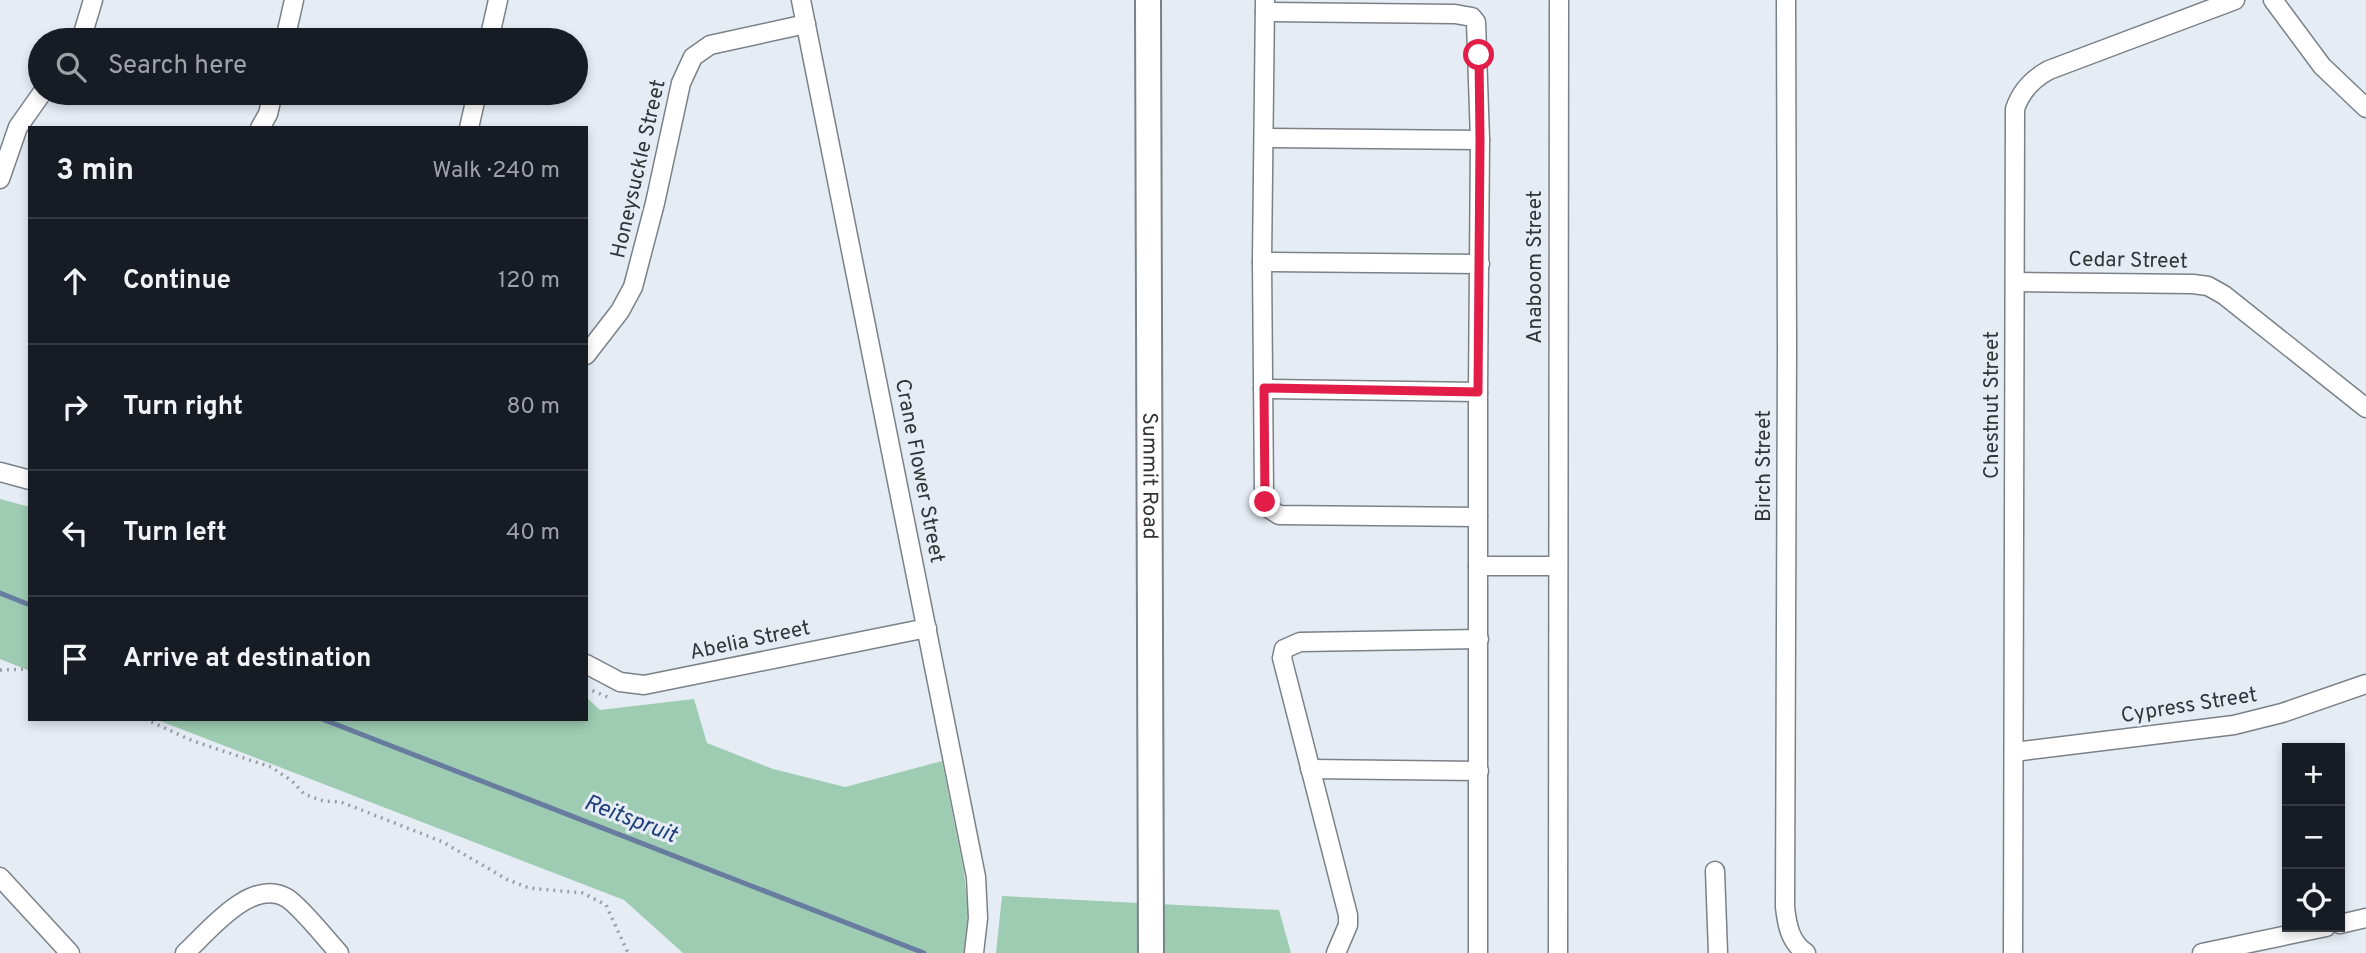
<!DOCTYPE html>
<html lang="en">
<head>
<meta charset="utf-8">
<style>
  :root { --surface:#171b24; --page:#242831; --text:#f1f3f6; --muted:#9ea1a6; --line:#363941 }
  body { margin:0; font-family:Overpass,sans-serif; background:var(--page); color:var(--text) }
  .controls { position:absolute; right:21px; bottom:21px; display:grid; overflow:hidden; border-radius:0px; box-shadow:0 4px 10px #0003 }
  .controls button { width:63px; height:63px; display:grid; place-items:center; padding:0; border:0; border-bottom:2px solid var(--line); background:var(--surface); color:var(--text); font:35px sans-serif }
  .stop { position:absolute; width:21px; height:21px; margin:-16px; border:5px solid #e11d48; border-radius:50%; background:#fff }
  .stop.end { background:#e11d48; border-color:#fff; box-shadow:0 2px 7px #0008 }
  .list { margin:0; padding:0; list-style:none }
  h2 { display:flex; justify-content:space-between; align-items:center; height:91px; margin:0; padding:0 28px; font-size:30px }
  h2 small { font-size:23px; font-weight:400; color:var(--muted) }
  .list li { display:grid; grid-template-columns:46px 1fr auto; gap:21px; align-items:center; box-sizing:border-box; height:126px; padding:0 28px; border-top:2px solid var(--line) }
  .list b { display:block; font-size:26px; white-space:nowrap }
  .list em { font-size:23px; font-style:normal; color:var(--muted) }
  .icon { flex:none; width:38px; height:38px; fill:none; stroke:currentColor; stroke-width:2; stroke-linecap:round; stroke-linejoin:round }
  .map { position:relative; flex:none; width:2366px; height:953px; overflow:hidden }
  .search { position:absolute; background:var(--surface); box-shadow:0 4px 10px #0003; left:28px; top:28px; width:560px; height:77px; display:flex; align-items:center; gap:18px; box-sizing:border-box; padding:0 24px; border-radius:38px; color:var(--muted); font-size:26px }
  .panel { position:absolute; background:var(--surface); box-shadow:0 4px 10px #0003; left:28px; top:126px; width:560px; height:595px; border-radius:0px }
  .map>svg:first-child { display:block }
</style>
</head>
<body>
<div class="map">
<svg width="2366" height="953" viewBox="0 0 2366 953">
  <rect width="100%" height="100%" fill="#e5ecf4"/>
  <g fill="#9dccb2">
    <polygon points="0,499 30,507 30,671 0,659"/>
    <polygon points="586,697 600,710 694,699 707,743 773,769 845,787 942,761 964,872 968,911 964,953 683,953 624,900 155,719 586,719"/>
    <polygon points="1002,896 1279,910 1291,953 996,953"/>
  </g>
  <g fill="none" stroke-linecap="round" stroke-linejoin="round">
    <g stroke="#687ca0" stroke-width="5">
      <polyline points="0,593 30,605"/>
      <polyline points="322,719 924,953"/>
    </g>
    <defs>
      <g id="street">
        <polyline points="801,0 976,877 978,918 974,953"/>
        <polyline points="1265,0 1262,262 1264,494 1267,507 1279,515 1478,517"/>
        <path d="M1786 0 1787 347 1785 907C1787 925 1790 942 1806 953"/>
        <polyline points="2273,0 2322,66 2366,108"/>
        <polyline points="1265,12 1455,14 1472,17 1476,22 1480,140 1478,392 1478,953"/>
        <polyline points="81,40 93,0"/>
        <polyline points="285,40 294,0"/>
        <polyline points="489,40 498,0"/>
        <polyline points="260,128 268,114 273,93"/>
        <polyline points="469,128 477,93"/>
        <polyline points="1264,138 1480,140"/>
        <polyline points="0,179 18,127 42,93"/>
        <polyline points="1262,262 1480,264"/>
        <polyline points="2015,282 2193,284 2208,286 2224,295 2366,408"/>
        <polyline points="586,355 620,311 633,287 655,203 681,83 693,57 710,45 806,24"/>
        <polyline points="1263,389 1478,392"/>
        <polyline points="0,472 30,480"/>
        <polyline points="1478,566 1557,566"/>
        <polyline points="586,664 620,682 644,685 927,628"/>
        <polyline points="2014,752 2234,725 2282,713 2366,684"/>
        <polyline points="1310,769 1479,771"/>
        <polyline points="1715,871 1718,953"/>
        <polyline points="0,877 70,953"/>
        <polyline points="2340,924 2366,918"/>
        <path d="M185 953C209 931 251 877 287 898 302 908 326 939 339 953"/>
        <polyline points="1336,953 1348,925 1348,915 1282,658 1284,649 1300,642 1479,639"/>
        <polyline points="1558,953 1559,0"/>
        <path d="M2013 953 2015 109C2021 91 2032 79 2049 70L2235 0"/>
        <polyline points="2202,953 2326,927"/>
      </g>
      <g id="secondary">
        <path id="s1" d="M1148 0 1151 953"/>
      </g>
    </defs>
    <use href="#street" stroke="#7b8188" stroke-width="21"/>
    <use href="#secondary" stroke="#7b8188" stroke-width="28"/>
    <g stroke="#9a9fa5" stroke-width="3.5" stroke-dasharray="2 5" stroke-linecap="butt">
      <polyline points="0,670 30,669"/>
      <polyline points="586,688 610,698"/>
      <polyline points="145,719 193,741 271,767 292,781 304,794 323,801 341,802 443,842 508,880 529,888 583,893 606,905 628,953"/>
    </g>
    <use href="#street" stroke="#fff" stroke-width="18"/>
    <use href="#secondary" stroke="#fff" stroke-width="24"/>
  </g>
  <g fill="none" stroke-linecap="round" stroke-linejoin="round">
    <polyline stroke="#e11d48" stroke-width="9" points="1265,502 1264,388 1478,392 1480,140 1479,55"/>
  </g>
  <g text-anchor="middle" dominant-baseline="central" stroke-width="6" stroke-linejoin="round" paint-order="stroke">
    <g font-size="21" fill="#323538" stroke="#e5ecf4">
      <text transform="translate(639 169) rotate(-77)">Honeysuckle Street</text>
      <text transform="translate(2128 261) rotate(1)">Cedar Street</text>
      <text transform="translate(1535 267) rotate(-90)">Anaboom Street</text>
      <text transform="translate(1992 405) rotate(-90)">Chestnut Street</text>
      <text transform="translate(1764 466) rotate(-90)">Birch Street</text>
      <text transform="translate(919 471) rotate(79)">Crane Flower Street</text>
      <text stroke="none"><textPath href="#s1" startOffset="476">Summit Road</textPath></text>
      <text transform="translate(750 641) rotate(-12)">Abelia Street</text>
      <text transform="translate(2189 706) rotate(-9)">Cypress Street</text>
    </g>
    <g font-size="23" font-style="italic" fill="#203f7b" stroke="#e5ecf4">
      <text transform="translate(630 820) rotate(21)">Reitspruit</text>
    </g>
  </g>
</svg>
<div class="controls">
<button>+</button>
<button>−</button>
<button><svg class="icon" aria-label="locate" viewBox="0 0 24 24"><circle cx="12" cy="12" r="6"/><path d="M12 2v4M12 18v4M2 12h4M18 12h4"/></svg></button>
</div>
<div class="stop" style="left:1479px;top:55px"></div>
<div class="stop end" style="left:1265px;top:502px"></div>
<div class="search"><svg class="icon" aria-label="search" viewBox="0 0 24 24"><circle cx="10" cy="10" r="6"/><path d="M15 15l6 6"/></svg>Search here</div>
<section class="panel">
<h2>3 min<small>Walk · 240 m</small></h2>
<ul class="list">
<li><svg class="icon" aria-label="ahead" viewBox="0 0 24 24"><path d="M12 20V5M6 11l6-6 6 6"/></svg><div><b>Continue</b></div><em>120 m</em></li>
<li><svg class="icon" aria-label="right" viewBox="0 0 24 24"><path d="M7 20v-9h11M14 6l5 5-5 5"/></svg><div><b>Turn right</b></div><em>80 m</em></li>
<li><svg class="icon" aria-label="left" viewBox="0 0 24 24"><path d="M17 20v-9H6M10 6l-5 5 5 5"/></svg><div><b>Turn left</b></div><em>40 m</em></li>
<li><svg class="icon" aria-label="arrive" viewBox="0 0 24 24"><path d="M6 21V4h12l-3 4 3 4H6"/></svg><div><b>Arrive at destination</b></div></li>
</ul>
</section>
</div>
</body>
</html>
